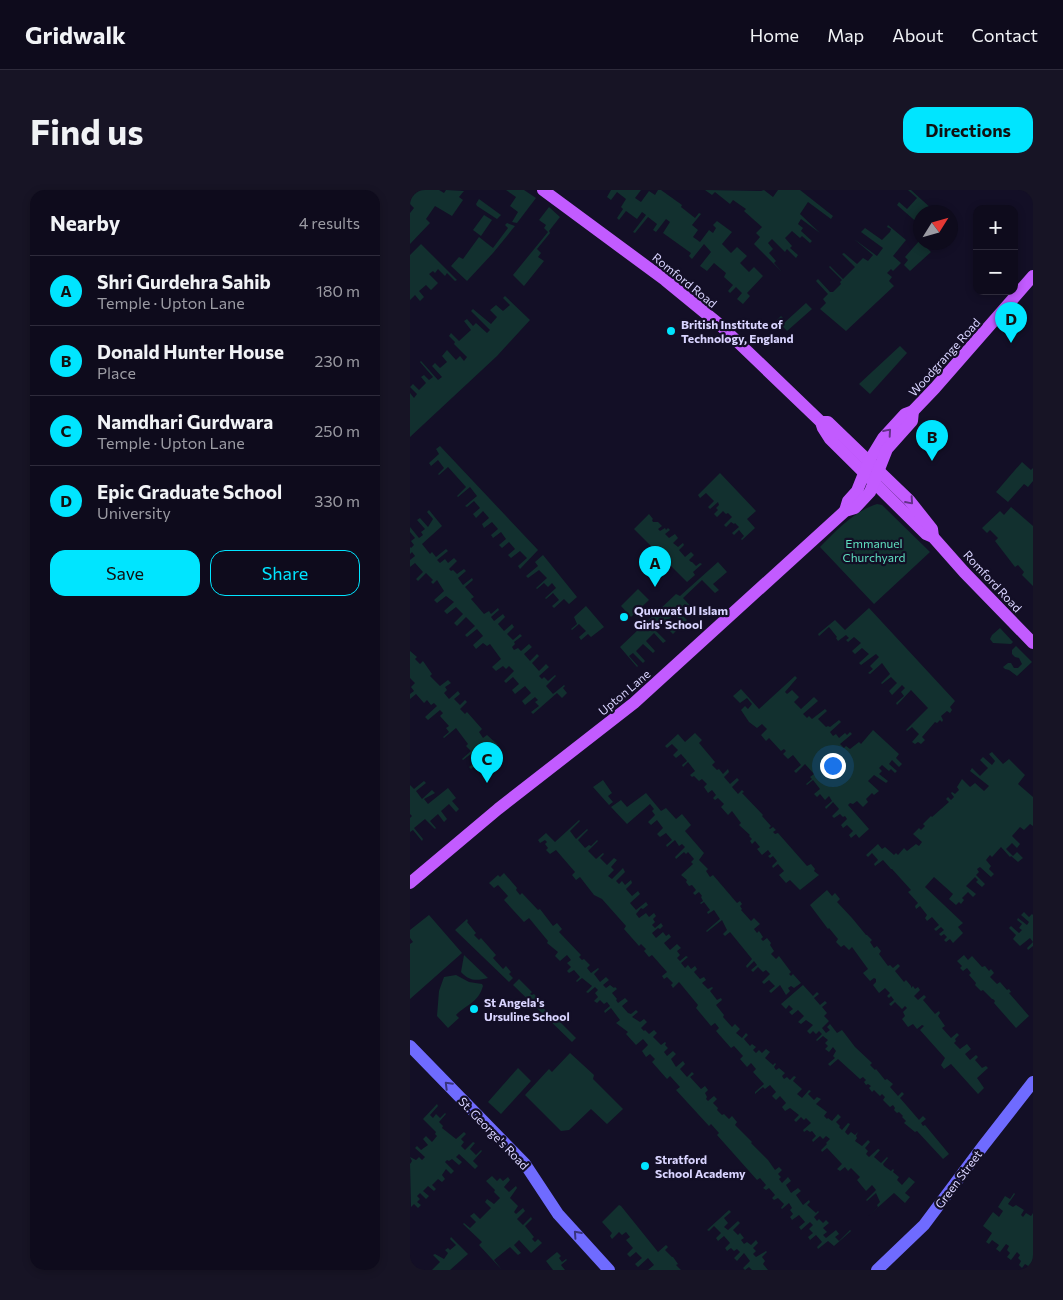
<!DOCTYPE html>
<html lang="en">
<head>
<meta charset="utf-8">
<style>
  :root { --surface:#0e0b1c; --page:#171425; --text:#f1f3f6; --muted:#9b9ba3; --line:#2e2b3b; --accent:#00e5ff }
  body { margin:0; font-family:Commissioner,sans-serif; background:var(--page); color:var(--text) }
  .controls { position:absolute; right:15px; top:15px; display:grid; overflow:hidden; border-radius:10px; box-shadow:0 2px 8px #0003 }
  .controls button { width:45px; height:45px; display:grid; place-items:center; padding:0; border:0; border-bottom:1px solid var(--line); background:var(--surface); color:var(--text); font:25px sans-serif }
  .compass { position:absolute; left:503px; top:15px; width:45px; height:45px; border-radius:50%; background:var(--surface); box-shadow:0 2px 8px #0003; rotate:53deg }
  .you { position:absolute; left:422px; top:575px; width:18px; height:18px; margin:-12px; border:4px solid #fff; border-radius:50%; background:#1a73e8; box-shadow:0 0 0 8px #1a73e833 }
  .badge { display:grid; place-items:center; width:32px; height:32px; border-radius:50%; background:var(--accent); color:#111; font-size:16px; font-weight:700 }
  .pin { position:absolute; translate:-50% -41px; filter:drop-shadow(0 1px 2px #0008) }
  .pin::after { content:''; position:absolute; top:26px; width:18px; height:15px; background:inherit; clip-path:polygon(0 0,100% 0,50% 100%) }
  .list { margin:0; padding:0; list-style:none }
  h2 { display:flex; justify-content:space-between; align-items:center; height:65px; margin:0; padding:0 20px; font-size:21px }
  h2 small { font-size:16px; font-weight:400; color:var(--muted) }
  .list li { display:grid; grid-template-columns:32px 1fr auto; gap:15px; align-items:center; box-sizing:border-box; height:70px; padding:0 20px; border-top:1px solid var(--line) }
  .list b { display:block; font-size:19px; white-space:nowrap }
  .list p { margin:0; font-size:16px; white-space:nowrap; color:var(--muted) }
  .list em { font-size:16px; font-style:normal; color:var(--muted) }
  .actions { display:flex; gap:10px; padding:15px 20px }
  .actions a { flex:1; padding:11px 0; border:1px solid var(--accent); border-radius:15px; text-align:center; font-size:18px; color:var(--accent) }
  .actions .main { background:var(--accent); color:#111 }
  .map { position:relative; flex:none; width:623px; height:1080px; overflow:hidden; border-radius:15px }
  header { display:flex; align-items:center; gap:30px; box-sizing:border-box; height:70px; padding:0 25px; background:var(--surface); border-bottom:1px solid var(--line) }
  header strong { font-size:24px }
  nav { display:flex; gap:28px; margin-inline-start:auto; font-size:18px }
  .intro { display:flex; align-items:center; justify-content:space-between; box-sizing:border-box; height:120px; padding:0 30px }
  h1 { margin:0; font-size:35px }
  .button { padding:12px 22px; border-radius:15px; background:var(--accent); color:#111; font-size:18px; font-weight:700 }
  main { display:flex; gap:30px; padding:0 30px }
  aside { flex:1; background:var(--surface); border-radius:15px; box-shadow:0 2px 8px #0003 }
  .map>svg:first-child { display:block }
</style>
</head>
<body>
<header>
<strong>Gridwalk</strong>
<nav><a>Home</a><a>Map</a><a>About</a><a>Contact</a></nav>
</header>
<div class="intro"><h1>Find us</h1><a class="button">Directions</a></div>
<main>
<aside>
<h2>Nearby<small>4 results</small></h2>
<ul class="list">
<li><span class="badge">A</span><div><b>Shri Gurdehra Sahib</b><p>Temple · Upton Lane</p></div><em>180 m</em></li>
<li><span class="badge">B</span><div><b>Donald Hunter House</b><p>Place</p></div><em>230 m</em></li>
<li><span class="badge">C</span><div><b>Namdhari Gurdwara</b><p>Temple · Upton Lane</p></div><em>250 m</em></li>
<li><span class="badge">D</span><div><b>Epic Graduate School</b><p>University</p></div><em>330 m</em></li>
</ul>
<div class="actions"><a class="main">Save</a><a>Share</a></div>
</aside>
<div class="map">
<svg width="623" height="1080" viewBox="0 0 623 1080">
  <rect width="100%" height="100%" fill="#130f26"/>
  <g fill="#12302f">
    <polygon points="0,0 29,0 34,3 36,0 54,1 49,7 53,10 42,26 25,16 16,29 20,33 0,54 0,23 4,18 0,14"/>
    <polygon points="96,0 114,0 126,8 107,33 102,32 108,22 100,16 106,7"/>
    <polygon points="201,0 231,0 225,8 231,12 239,1 245,5 248,0 251,0 272,15 271,17 285,28 289,23 291,24 282,35 288,40 283,47 290,52 299,40 303,43 306,38 303,35 307,31 322,42 312,54 321,63 327,57 337,66 330,73 339,82 344,77 353,86 337,103 340,106 333,114 327,109 332,103 326,97 320,103 318,101 323,95 314,87 316,83 304,73 297,81 290,76 301,62 294,54 282,69 279,66 281,63 253,43 260,32 256,29 246,42 243,40 247,34 238,27 225,43 223,42 236,25 232,22 227,29 216,21 209,30 207,28 213,19 211,17 216,9 207,2 201,10 197,7"/>
    <polygon points="295,0 351,1 354,0 363,7 368,0 390,0 423,26 421,29 398,12 390,24 410,43 391,29 388,34 393,38 391,41 402,51 400,53 392,46 390,48 382,41 375,48 382,56 380,58 388,65 386,68 377,59 375,62 362,49 358,53 363,59 359,63 366,71 364,73 372,82 344,54 350,47 346,43 352,37 334,21 336,19 323,10 320,14 305,2 302,5"/>
    <polygon points="498,0 501,0 523,20 520,22 510,22 510,35 487,15 489,12 497,19 507,8"/>
    <polygon points="69,9 91,25 87,29 67,16 66,14"/>
    <polygon points="139,17 150,27 139,41 140,43 127,59 131,63 128,67 134,71 114,96 103,85 138,42 134,38 136,35 129,30"/>
    <polygon points="74,25 82,30 71,46 63,40"/>
    <polygon points="97,33 105,36 83,63 57,91 41,76 49,67 53,69 69,47 83,58 98,38 95,35"/>
    <polygon points="478,35 496,50 483,66 491,73 483,81 481,79 477,83 482,87 479,91 484,96 436,141 410,119 416,113 413,109 418,104 406,91 408,89 420,102 423,102 431,94 430,92 432,90 419,77 420,76 433,89 445,77 432,64 434,63 447,74 453,68 458,71 463,65 444,49 467,66 473,58 451,42 455,38 472,50 480,42 481,39 477,37"/>
    <polygon points="510,50 510,52 512,53 521,62 500,81 494,75 498,70 495,67"/>
    <polygon points="11,54 47,90 45,91 37,83 35,86 28,79 25,83 23,81 19,84 28,93 21,100 16,95 9,101 14,107 10,111 5,105 0,110 0,65"/>
    <polygon points="95,106 120,130 87,166 0,247 0,203 4,208 7,204 0,197 3,194 9,200 16,193 11,187 14,185 19,190 23,187 10,172 11,171 28,190 32,187 22,176 25,173 30,178 37,172 32,166 37,160 46,170 50,166 54,171 57,167 44,154 45,152 39,146 41,143 49,151 61,140 54,131 57,129 63,136 66,133 77,143 80,140 61,121 63,119 81,134 87,127 80,120 86,115 93,121 100,115 93,108"/>
    <polygon points="396,113 402,119 377,141 367,130 371,126 373,128 371,131 374,133"/>
    <polygon points="490,156 497,163 460,204 449,194"/>
    <polygon points="30,256 128,360 110,379 108,376 117,368 110,361 101,368 98,365 105,359 99,352 92,358 89,355 96,349 91,342 83,348 81,345 88,339 82,332 74,338 72,334 79,328 73,321 66,328 63,324 70,318 64,311 57,317 55,316 67,306 60,297 48,307 47,306 56,297 38,277 29,285 28,284 34,278 28,270 21,276 19,273 29,264 26,259"/>
    <polygon points="612,272 621,280 623,278 623,291 618,297 614,294 598,312 586,302"/>
    <polygon points="310,283 346,321 337,329 345,338 332,350 331,349 334,346 329,340 324,345 322,343 329,337 325,333 324,334 321,332 316,337 314,335 322,327 318,323 316,324 313,321 307,327 304,324 308,320 306,318 309,315 308,312 300,319 298,317 304,311 296,303 290,308 288,305"/>
    <path d="M467 314 472 315 520 362 464 414 410 357C426 341 444 321 467 314Z"/>
    <polygon points="601,317 623,336 623,396 612,385 614,382 608,375 605,377 585,351 588,348 580,340 577,343 572,338 590,321 594,325"/>
    <polygon points="19,320 32,336 12,354 20,364 22,362 26,367 36,359 38,361 27,370 30,373 35,369 38,373 44,368 47,371 39,379 41,381 43,380 47,384 54,379 56,381 48,388 53,395 62,388 63,390 55,397 64,407 61,409 74,424 79,421 81,424 88,418 89,420 81,427 84,431 93,424 95,427 88,434 94,441 102,434 104,437 97,444 103,450 110,444 112,446 104,452 105,454 102,457 104,460 108,458 111,461 119,454 122,457 114,464 120,471 127,464 129,466 122,473 129,481 136,474 139,477 129,486 132,489 134,487 138,491 145,485 146,486 136,496 143,504 154,495 155,496 153,498 157,503 152,508 147,503 123,524 121,522 129,516 125,512 128,510 125,507 115,515 112,511 121,503 115,496 105,504 102,500 109,494 103,487 96,493 94,491 104,481 99,476 96,479 93,476 86,481 82,477 91,469 80,454 77,456 73,453 66,459 63,455 73,446 67,439 57,447 55,445 65,436 56,427 47,436 44,433 53,424 46,417 37,424 34,421 44,412 36,406 27,413 24,410 34,401 27,390 23,394 21,392 23,390 16,383 8,391 6,389 13,382 5,373 0,377 0,370 5,366 2,362 0,364 0,357 1,358 4,355 1,351 5,348 0,342 0,337 9,348 13,345 11,342 15,339 7,330 10,328 18,337 23,329 17,322"/>
    <polygon points="239,324 243,329 242,330 243,332 248,332 252,336 248,339 250,341 255,338 256,340 258,338 260,340 255,344 259,348 265,344 268,348 263,353 268,357 273,353 274,355 269,360 275,367 281,362 284,365 279,370 281,372 282,372 286,376 290,373 292,374 283,382 285,385 277,392 224,339"/>
    <polygon points="133,365 167,407 159,414 154,409 144,418 142,416 149,410 143,403 136,409 135,408 146,398 142,393 138,397 134,393 127,399 126,398 137,388 129,380 118,388 116,386 128,376 125,372"/>
    <polygon points="308,372 317,382 303,394 309,400 305,403 292,390 273,408 286,422 284,423 275,414 268,421 277,430 274,433 264,424 258,430 267,440 263,444 253,434 246,441 256,451 253,453 244,443 236,451 245,461 243,463 233,454 226,461 235,471 233,473 223,463 219,466 228,476 227,477 210,457 266,404 270,406"/>
    <polygon points="228,399 239,410 221,427 211,416"/>
    <polygon points="176,416 194,437 181,447 178,444 171,450 169,447 176,441 169,434 162,440 161,439 167,434 164,427"/>
    <polygon points="459,418 545,511 540,517 542,520 540,523 537,521 531,526 533,530 532,532 530,530 527,533 525,532 512,547 515,550 511,554 508,552 505,554 502,552 509,544 502,537 497,541 496,540 518,518 501,500 487,515 486,513 494,506 491,502 495,498 492,495 482,505 479,501 487,493 481,487 472,494 471,493 480,484 472,473 460,484 458,483 463,479 460,476 469,467 466,464 451,475 449,473 459,464 452,458 445,464 442,461 451,453 444,447 438,452 436,450 439,448 436,445 428,451 426,448 427,447 419,437 409,446 408,444 425,430 435,440"/>
    <polygon points="590,438 603,452 601,454 583,453 580,449 582,445"/>
    <polygon points="606,456 622,472 607,486 599,480 595,479 593,477 598,473 601,473 604,478 608,478 612,474 609,468 605,467 602,464 602,460"/>
    <polygon points="0,461 7,467 5,469 10,474 13,471 22,484 20,486 30,496 38,490 41,493 35,497 37,500 34,503 39,509 48,501 50,504 44,509 50,515 55,510 57,512 50,519 55,524 57,522 72,539 69,542 73,548 77,545 88,555 61,579 59,577 68,570 62,563 53,570 52,569 61,561 56,556 58,554 46,538 34,548 33,547 39,542 36,538 39,536 30,526 33,523 30,520 18,530 15,527 27,516 24,513 21,515 17,510 14,513 6,504 0,509 0,504 4,501 1,497 5,493 0,488"/>
    <polygon points="385,486 387,488 375,502 377,504 382,500 389,507 384,512 391,519 404,507 408,511 393,524 397,528 399,526 402,529 415,519 417,521 408,529 416,537 418,536 420,537 429,530 431,532 420,542 423,546 426,544 429,548 435,543 437,545 440,542 442,544 430,554 434,558 436,556 440,559 449,552 451,554 463,540 489,564 486,568 492,574 489,577 482,570 479,574 487,581 485,583 481,579 479,581 472,575 469,578 472,581 469,584 478,591 476,593 464,585 458,591 469,601 464,605 462,603 456,609 458,612 453,617 447,611 443,614 440,613 438,615 459,639 449,648 446,644 441,648 439,645 443,641 437,635 433,638 431,635 437,629 435,626 433,627 430,624 424,628 422,626 429,619 423,612 416,619 415,617 422,611 419,606 415,610 410,604 407,607 404,604 410,599 403,590 397,595 396,594 402,589 400,587 404,584 395,574 386,583 384,581 391,575 383,565 378,569 373,564 376,561 374,559 371,561 359,548 356,551 351,545 357,539 352,534 347,538 339,532 331,520 335,516 338,519 342,514 337,508 330,513 323,506 331,499 349,519"/>
    <polygon points="285,543 292,550 289,553 305,572 302,575 307,580 309,579 313,584 318,579 319,582 314,587 320,594 327,588 329,590 322,597 328,604 332,600 334,602 332,603 353,625 352,626 361,636 359,638 360,639 363,637 366,640 363,642 365,644 368,643 397,676 401,674 405,679 404,681 409,685 390,700 380,690 376,693 369,685 374,681 368,674 363,678 362,676 367,671 363,666 360,668 358,666 361,664 358,660 352,665 347,659 350,657 345,651 342,654 340,651 342,649 339,646 340,645 329,635 331,633 322,621 318,625 311,617 314,614 308,608 305,610 303,608 306,605 302,600 298,603 294,597 297,594 292,589 289,591 284,586 282,587 280,585 285,581 278,572 273,577 272,575 277,571 271,564 266,568 263,565 268,560 262,554 257,558 255,556 268,544 275,552"/>
    <polygon points="582,562 593,574 599,569 615,585 608,594 623,607 623,636 620,634 614,640 610,637 602,646 610,654 607,658 602,653 596,659 603,666 607,662 613,668 608,672 601,666 600,667 591,657 582,667 580,665 576,670 581,676 579,679 584,684 581,687 570,677 567,679 569,682 566,685 575,694 572,697 566,692 568,690 565,687 556,696 566,704 563,707 558,702 552,708 554,710 551,714 549,712 546,715 539,709 543,704 524,687 515,697 553,733 548,737 553,743 543,753 540,749 536,752 534,750 537,747 534,744 531,746 529,744 534,740 531,737 526,741 524,739 529,735 522,727 517,731 515,728 517,725 510,716 506,719 505,716 508,713 498,702 501,700 482,679 481,679 473,670 465,676 464,674 468,670 462,663 458,667 456,665 468,654 472,659 475,657 484,665 486,663 488,665 494,658 497,661 506,654 509,656 512,652 503,644 509,638 511,640 515,636 513,634 521,626 522,627 539,612 536,609 538,607 541,610 544,607 541,603 542,602 545,604 549,600 547,597 552,589 560,597 565,593 574,601 579,596 560,581 562,578 570,586 578,578 570,570 573,567 582,575 585,571 579,564"/>
    <polygon points="193,590 202,603 198,606 203,612 199,615 183,597"/>
    <polygon points="14,591 16,593 6,601 12,609 22,600 25,603 14,609 18,614 38,598 46,608 42,611 49,619 46,622 39,614 31,621 37,629 34,632 28,624 20,631 26,638 25,639 15,629 4,638 13,649 12,651 3,640 0,642 0,628 2,626 0,624 0,595 4,599"/>
    <polygon points="236,603 251,621 256,618 266,629 272,624 281,635 275,641 294,663 289,670 298,679 296,681 300,687 303,685 327,713 330,711 332,714 330,716 332,719 331,720 341,731 344,728 350,734 344,739 347,743 349,741 353,747 351,749 353,751 357,748 361,753 360,755 364,761 361,764 366,769 369,766 381,782 379,784 381,786 383,784 391,793 384,798 381,796 378,798 380,801 376,805 370,795 361,803 359,801 365,796 359,790 354,794 352,792 360,784 356,780 353,782 348,777 343,782 341,780 347,775 344,771 337,778 336,776 342,769 320,742 315,746 313,744 317,740 312,730 297,742 296,741 310,729 304,720 298,724 297,722 300,720 294,712 291,714 290,713 293,711 291,707 292,706 289,702 285,705 283,703 286,700 282,695 279,696 276,692 277,690 271,685 283,674 281,672 284,669 278,662 276,664 274,662 266,669 265,667 275,657 272,654 269,656 265,650 257,657 256,655 262,650 256,643 250,647 247,644 253,638 247,630 241,635 238,632 245,625 242,621 244,619 240,614 217,634 201,617 211,610 217,617"/>
    <polygon points="169,630 170,631 160,641 166,649 177,639 178,640 168,650 175,658 179,655 181,656 187,650 188,651 178,661 186,669 193,663 194,664 190,668 197,675 204,668 207,670 201,677 204,680 198,686 202,689 213,678 215,682 206,691 209,694 212,691 215,695 221,690 222,693 216,699 222,706 228,701 230,704 220,713 226,720 236,712 238,715 233,719 231,718 226,724 229,728 236,723 239,727 244,723 246,726 243,729 245,732 242,735 245,738 251,733 253,736 250,739 248,738 242,743 246,748 253,742 256,746 259,744 261,747 254,753 260,760 267,754 271,758 267,761 270,765 267,768 270,771 276,766 278,767 271,773 275,778 278,775 281,779 285,776 287,779 284,782 290,789 294,787 296,790 292,793 298,799 302,797 303,798 300,801 307,810 311,808 312,810 306,815 314,825 313,827 322,837 325,834 330,839 326,843 332,848 336,843 338,845 334,849 340,856 342,854 346,857 343,860 346,863 349,860 352,863 356,859 360,862 355,868 363,875 365,873 366,874 364,877 366,880 369,878 375,883 372,886 374,889 377,887 380,890 384,886 386,887 383,891 392,899 387,904 392,908 399,900 401,901 398,904 404,910 407,907 411,909 406,914 417,922 414,926 417,929 418,928 422,931 428,924 431,927 426,932 430,936 429,937 432,940 438,933 440,934 435,942 438,945 441,942 445,945 448,942 446,946 447,948 445,951 452,956 458,950 460,952 455,958 458,961 456,964 459,967 468,959 470,960 464,967 471,973 477,967 478,968 473,974 474,976 481,981 483,979 484,980 483,982 489,987 487,990 492,995 499,987 505,992 495,1003 500,1007 495,1013 484,1003 457,1027 468,1017 467,1015 470,1012 466,1003 457,1011 456,1010 466,1000 462,995 456,1001 447,990 450,987 441,978 438,981 435,977 430,981 427,979 432,974 417,958 412,962 411,960 417,954 416,953 420,949 416,946 413,949 410,946 403,952 402,950 406,946 402,941 400,942 397,940 394,942 393,940 401,933 396,928 394,930 391,927 386,932 384,930 389,925 380,918 375,921 372,917 376,913 370,906 366,910 362,906 366,902 360,895 355,899 353,897 345,904 345,902 354,894 343,882 346,879 341,873 337,877 330,869 333,866 324,856 321,858 306,841 309,838 305,833 301,836 286,818 288,815 269,792 263,798 261,795 263,793 257,787 254,789 252,786 257,782 242,765 239,767 234,761 236,759 231,754 229,756 214,739 216,736 192,709 184,705 170,687 166,690 162,685 165,682 146,660 140,664 136,660 138,658 135,654 137,652 135,650 130,653 128,650 136,643 145,652"/>
    <polygon points="94,683 107,698 106,700 110,705 112,703 128,720 130,719 143,736 147,733 152,739 149,742 171,765 169,767 172,770 174,769 180,775 177,778 181,783 188,778 189,779 184,784 190,792 196,787 199,790 193,795 196,798 200,795 204,798 205,797 207,799 202,803 207,809 206,810 208,813 215,808 218,811 212,816 218,823 221,824 226,820 228,822 222,827 230,832 234,829 237,832 231,838 234,841 235,840 239,844 244,840 247,843 243,847 251,855 255,852 256,853 255,855 258,858 254,862 257,866 263,861 266,864 261,869 266,877 273,871 275,874 270,879 277,887 282,882 284,884 280,887 291,899 295,896 298,900 295,903 297,907 296,909 298,911 304,906 307,909 303,913 308,918 307,920 312,925 314,924 319,929 322,926 327,932 325,935 342,952 341,953 358,970 365,980 369,977 372,980 368,984 371,987 369,989 372,993 378,987 381,991 376,995 381,1003 388,998 391,1001 386,1005 393,1015 399,1010 400,1012 397,1015 406,1023 408,1021 409,1022 404,1027 407,1031 409,1029 413,1033 416,1030 419,1033 413,1038 417,1042 413,1045 416,1048 426,1040 429,1044 425,1047 429,1051 440,1040 441,1041 424,1056 418,1051 408,1059 407,1057 412,1052 406,1045 400,1050 398,1047 403,1043 399,1039 403,1035 400,1032 391,1040 389,1037 395,1032 389,1025 382,1030 380,1027 383,1024 380,1020 382,1018 379,1013 372,1019 371,1018 374,1014 368,1008 364,1010 362,1008 365,1005 359,998 356,1000 353,998 356,995 350,988 347,990 307,945 309,943 301,934 299,936 266,900 270,897 260,886 257,889 242,872 245,869 240,864 236,867 232,861 238,855 233,849 226,855 216,844 218,842 206,833 210,830 201,818 195,823 194,821 200,816 197,812 194,814 190,810 187,813 184,811 188,807 185,803 188,800 185,797 178,803 176,802 182,796 172,788 167,792 166,791 170,787 164,780 159,783 157,781 161,777 157,773 161,770 157,765 150,771 145,766 148,762 137,753 138,751 119,728 114,732 94,710 98,706 88,695 84,698 79,693 88,685 90,687"/>
    <polygon points="417,700 422,706 425,703 430,709 427,712 442,728 456,745 457,745 462,750 460,752 464,758 467,756 471,761 469,764 478,776 480,775 483,778 488,774 490,776 485,781 494,792 496,790 501,796 501,798 503,796 505,799 508,797 510,800 504,806 508,810 514,805 516,807 513,810 525,824 529,821 530,823 528,826 535,836 532,838 541,848 547,843 549,845 545,849 546,851 544,853 550,859 557,854 561,859 555,864 560,870 566,865 568,867 565,870 572,878 576,876 578,878 567,888 574,898 568,904 541,874 534,879 531,875 535,868 510,840 514,836 512,835 507,839 503,834 498,837 492,829 495,826 493,822 497,818 495,816 492,819 485,812 481,816 479,814 484,810 481,806 479,808 477,806 480,803 475,798 469,803 463,795 466,792 466,789 464,788 460,791 453,783 458,779 442,757 439,760 434,755 431,757 426,752 428,749 419,738 418,739 400,715"/>
    <polygon points="614,722 619,727 622,724 623,725 623,756 618,760 617,758 623,752 620,748 610,756 603,749 606,745 599,738 601,736 609,743 612,740 609,738 612,734 607,730 608,728 617,735 619,732 611,725"/>
    <polygon points="19,725 52,763 0,809 0,754 3,752 0,748 0,740"/>
    <polygon points="57,729 58,731 57,732 66,743 64,745 69,750 71,748 86,765 83,768 93,779 96,776 101,782 99,784 103,788 99,792 45,740"/>
    <path d="M54 765 78 788C66 791 59 791 51 782Z"/>
    <polygon points="554,765 558,770 562,766 572,777 575,776 579,781 581,779 584,783 580,787 587,794 590,792 597,800 599,799 601,802 599,803 619,826 606,838 584,813 585,811 583,809 582,809 573,800 571,801 565,795 566,793 559,785 561,783 557,778 553,781 550,778 552,776 547,771"/>
    <path d="M46 785 59 792 72 794 73 796C68 813 57 814 46 825L49 828 38 838 27 826 29 801 34 787Z"/>
    <polygon points="109,789 122,802 120,804 122,805 124,804 133,814 131,815 136,821 138,820 166,848 162,852 103,795"/>
    <polygon points="393,795 403,806 407,802 409,804 404,808 410,815 415,811 417,813 412,817 417,823 414,826 419,831 412,838 416,843 420,840 417,837 420,834 427,843 432,840 445,857 462,873 460,875 465,880 466,879 475,890 477,889 483,894 480,897 488,906 492,902 494,904 490,908 509,930 513,926 516,929 511,933 513,936 515,935 539,964 533,969 507,941 505,942 494,933 496,931 492,927 493,926 489,922 487,923 484,920 485,918 483,915 480,917 473,910 475,907 472,904 470,906 464,900 462,902 459,898 461,896 458,894 456,895 454,892 456,890 453,887 450,889 428,869 420,876 418,874 425,868 423,866 426,861 423,857 419,862 415,859 418,856 415,853 418,850 413,846 407,851 406,850 412,844 409,841 406,844 403,841 400,844 397,841 403,835 396,830 391,834 388,832 394,826 388,820 382,825 379,822 383,819 379,815 376,819 371,814"/>
    <polygon points="160,863 184,885 183,889 213,919 197,934 181,919 159,940 151,941 115,905 139,879 142,882"/>
    <polygon points="108,878 121,891 91,924 78,912"/>
    <polygon points="27,914 28,916 20,925 23,928 26,924 30,928 35,923 36,924 29,932 33,936 32,938 46,949 54,942 56,944 51,949 54,952 51,956 55,960 63,952 65,953 60,959 66,965 71,960 72,961 63,971 68,976 65,979 49,964 46,967 52,972 49,975 42,969 39,971 37,970 35,972 44,981 41,984 36,979 32,985 35,989 32,992 28,989 22,995 26,999 24,1001 18,996 13,1001 19,1006 16,1009 10,1003 7,1006 10,1009 7,1012 11,1015 8,1018 4,1014 1,1017 0,974 2,971 0,967 6,970 9,967 12,970 15,967 5,958 7,956 11,960 18,955 13,949 16,946 22,952 27,946 25,944 26,942 13,929"/>
    <polygon points="82,986 87,991 90,988 93,991 98,987 100,990 94,997 99,1002 106,996 107,998 100,1008 108,1016 104,1022 106,1024 113,1018 115,1021 107,1029 113,1035 121,1027 122,1029 115,1036 124,1047 122,1049 125,1052 128,1049 132,1053 121,1063 109,1050 104,1055 111,1063 108,1065 100,1057 84,1070 92,1080 69,1055 72,1052 53,1034 54,1033 60,1038 66,1032 60,1026 64,1023 70,1029 81,1018 75,1012 77,1009 84,1014 90,1008 84,1002 85,1000 76,991"/>
    <polygon points="604,1003 605,1004 598,1014 603,1017 606,1015 614,1020 611,1025 613,1027 616,1023 621,1026 623,1023 623,1079 615,1074 612,1078 609,1075 611,1071 608,1068 610,1065 607,1062 601,1070 597,1067 600,1063 597,1060 599,1056 596,1054 590,1062 586,1059 589,1055 582,1050 579,1054 576,1052 582,1043 573,1036 583,1022 589,1027 593,1021 588,1017 595,1006 600,1009"/>
    <polygon points="209,1015 211,1016 248,1062 256,1055 258,1057 255,1060 262,1067 263,1067 268,1074 266,1075 271,1080 238,1080 244,1075 238,1068 228,1077 225,1074 232,1068 226,1062 220,1067 217,1064 223,1058 216,1050 220,1047 216,1042 212,1045 209,1042 202,1049 200,1046 202,1043 192,1032"/>
    <polygon points="319,1020 321,1022 314,1028 318,1033 314,1037 318,1040 328,1031 330,1033 323,1040 328,1045 330,1043 334,1048 331,1050 334,1054 337,1052 341,1055 346,1050 348,1053 343,1058 346,1061 343,1064 346,1067 356,1061 357,1062 352,1067 355,1071 353,1074 358,1080 342,1080 339,1077 335,1080 333,1078 340,1071 334,1063 327,1071 324,1068 330,1062 327,1059 324,1061 321,1058 317,1061 315,1058 320,1053 314,1046 308,1051 306,1048 311,1043 304,1036 299,1041 297,1040"/>
    <polygon points="41,1047 58,1064 40,1080 22,1080 30,1072 23,1065 25,1064 34,1069 38,1063 35,1060 38,1058 40,1060 46,1055 40,1049"/>
    <polygon points="147,1062 151,1066 149,1068 152,1072 156,1069 157,1070 151,1075 155,1080 143,1080 136,1071"/>
  </g>
  <g fill="none" stroke-linecap="round" stroke-linejoin="round">
    <g stroke="#6f6bff" stroke-width="12">
      <polyline points="0,856 115,974 148,1024 199,1080"/>
      <polyline points="467,1080 514,1035 573,956 623,892"/>
    </g>
    <g stroke="#c25bff" stroke-width="12">
      <polyline points="133,0 255,90 310,135 411,232 413,238 420,249 516,344 523,347 554,382 623,453"/>
      <polyline points="411,232 418,232 499,310 522,339 523,347"/>
      <polyline points="435,321 438,311 447,301 459,271 473,248 495,224 503,221 525,198 623,86"/>
      <polyline points="0,693 88,619 224,513 435,321 445,318 460,302 477,259 502,231 503,221"/>
    </g>
  </g>
  <defs><path id="oneway-chevron" d="M-2-3.5L2.5 0L-2 3.5" fill="none" stroke-width="1.6" stroke-linecap="round" stroke-linejoin="round" transform="scale(1.25)"/></defs>
  <g stroke="#623188">
    <use href="#oneway-chevron" transform="translate(478 242) rotate(-49)"/>
    <use href="#oneway-chevron" transform="translate(500 311) rotate(49)"/>
  </g>
  <g stroke="#38347d">
    <use href="#oneway-chevron" transform="translate(38 895) rotate(-135)"/>
    <use href="#oneway-chevron" transform="translate(167 1044) rotate(-132)"/>
  </g>
  <g fill="#00e5ff" stroke="#130f26" stroke-width="2">
    <circle cx="261" cy="141" r="5"/>
    <circle cx="214" cy="427" r="5"/>
    <circle cx="64" cy="819" r="5"/>
    <circle cx="235" cy="976" r="5"/>
  </g>
  <g text-anchor="middle" dominant-baseline="central" stroke-width="4.5" stroke-linejoin="round" paint-order="stroke">
    <g font-size="12" fill="#d9d4ff" stroke="#130f26">
      <text transform="translate(275 90) rotate(39)">Romford Road</text>
      <text transform="translate(534 167) rotate(-48)">Woodgrange Road</text>
      <text transform="translate(583 391) rotate(47)">Romford Road</text>
      <text transform="translate(214 502) rotate(-40)">Upton Lane</text>
      <text transform="translate(84 943) rotate(46)">St. George's Road</text>
      <text transform="translate(548 989) rotate(-53)">Green Street</text>
    </g>
    <g font-size="12" font-weight="bold" fill="#d9d4ff" stroke="#130f26" text-anchor="start">
      <text x="271" y="134">British Institute of<tspan x="271" dy="14">Technology, England</tspan></text>
      <text x="224" y="420">Quwwat Ul Islam<tspan x="224" dy="14">Girls' School</tspan></text>
      <text x="74" y="812">St Angela's<tspan x="74" dy="14">Ursuline School</tspan></text>
      <text x="245" y="969">Stratford<tspan x="245" dy="14">School Academy</tspan></text>
    </g>
    <g font-size="12" fill="#5fe0c0" stroke="#130f26">
      <text x="464" y="353">Emmanuel<tspan x="464" dy="14">Churchyard</tspan></text>
    </g>
  </g>
</svg>
<div class="controls">
<button>+</button>
<button>−</button>
</div>
<svg class="compass" viewBox="-18 -18 36 36"><path d="M0-13l5 13h-10z" fill="#e53935"/><path d="M0 13l5-13h-10z" fill="#9b9ba3"/></svg>
<div class="you"></div>
<div class="pin badge" style="left:245px;top:397px">A</div>
<div class="pin badge" style="left:522px;top:271px">B</div>
<div class="pin badge" style="left:77px;top:593px">C</div>
<div class="pin badge" style="left:601px;top:153px">D</div>
</div>
</main>
</body>
</html>
